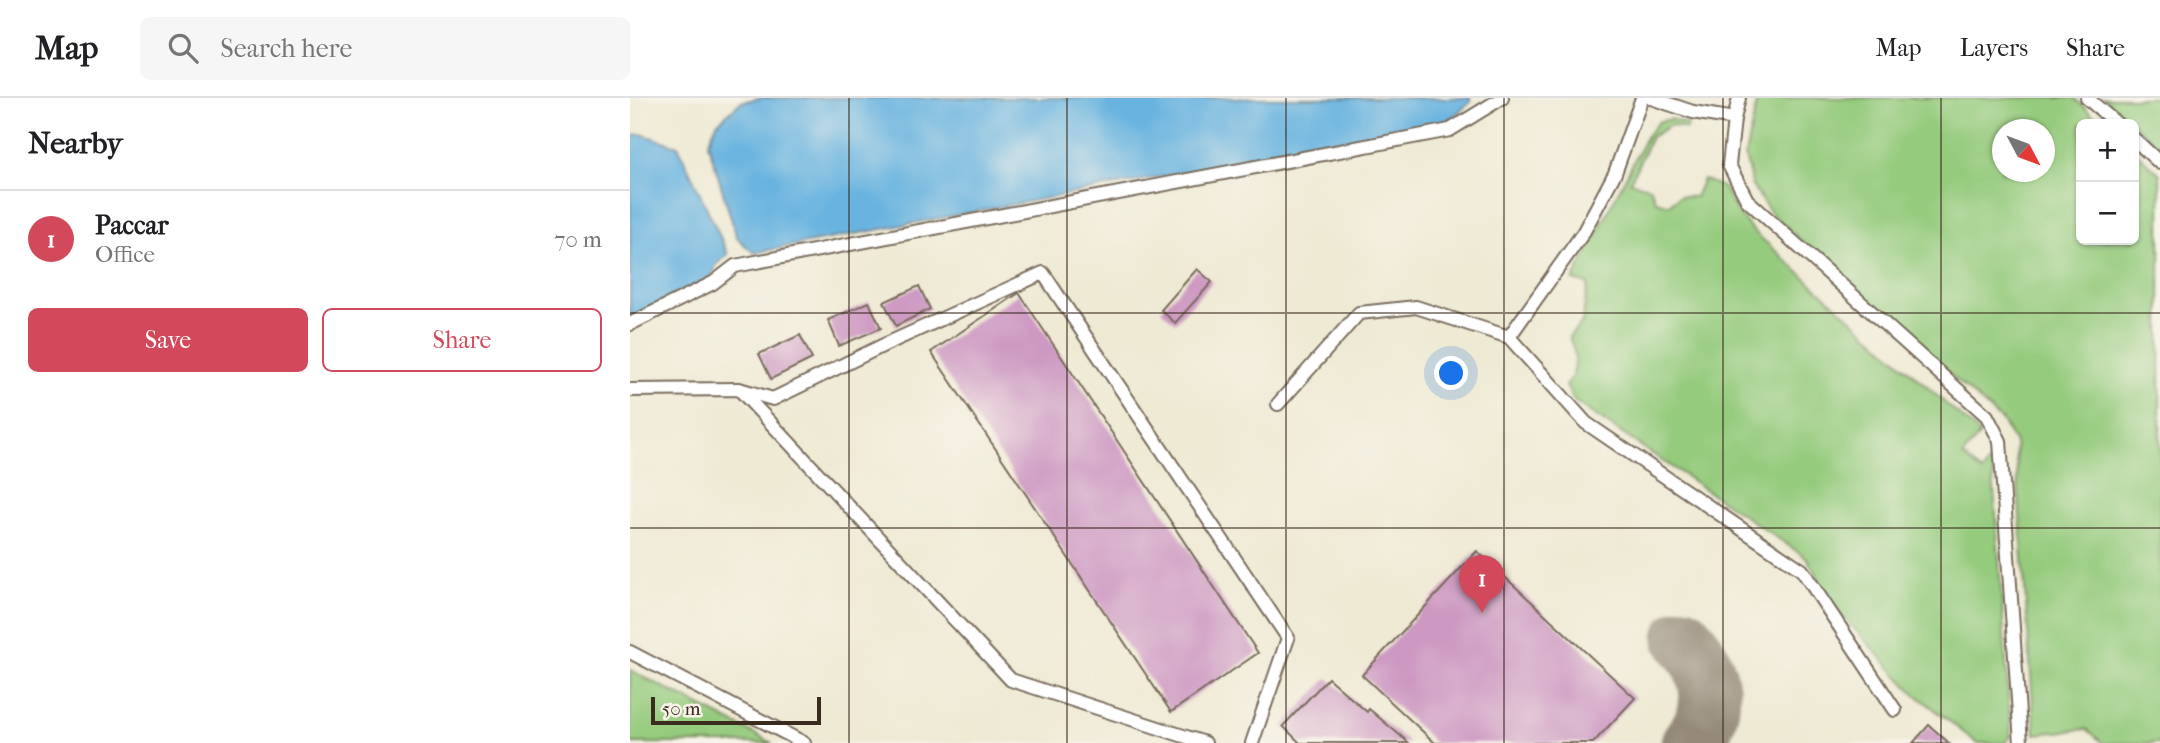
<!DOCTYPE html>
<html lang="en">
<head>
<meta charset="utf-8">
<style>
  :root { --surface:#fff; --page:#f6f6f6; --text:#202124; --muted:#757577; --line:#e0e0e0; --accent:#d1495b }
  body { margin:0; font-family:"IM FELL French Canon",serif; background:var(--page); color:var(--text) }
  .controls { position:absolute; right:21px; top:21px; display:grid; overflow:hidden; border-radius:10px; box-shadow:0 2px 5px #0004 }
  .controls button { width:63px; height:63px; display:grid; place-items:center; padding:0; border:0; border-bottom:2px solid var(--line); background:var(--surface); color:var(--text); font:35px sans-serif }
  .compass { position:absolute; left:1362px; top:21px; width:63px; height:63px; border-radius:50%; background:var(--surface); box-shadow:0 2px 5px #0004; rotate:131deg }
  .scale { position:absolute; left:21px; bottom:18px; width:170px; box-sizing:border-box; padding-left:7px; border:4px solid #3b2a1e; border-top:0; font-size:19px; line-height:24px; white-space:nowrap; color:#3b2a1e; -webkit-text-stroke:5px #f7f3e8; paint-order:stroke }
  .you { position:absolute; left:822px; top:276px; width:24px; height:24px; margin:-18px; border:5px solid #fff; border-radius:50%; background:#1a73e8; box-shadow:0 0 0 10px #1a73e833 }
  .badge { display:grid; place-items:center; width:46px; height:46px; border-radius:50%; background:var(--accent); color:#fff; font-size:23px; font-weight:700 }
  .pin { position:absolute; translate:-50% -58px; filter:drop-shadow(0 2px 4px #0008) }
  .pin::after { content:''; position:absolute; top:37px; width:24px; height:21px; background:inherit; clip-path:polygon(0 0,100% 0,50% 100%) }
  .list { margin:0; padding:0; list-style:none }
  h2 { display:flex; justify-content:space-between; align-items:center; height:91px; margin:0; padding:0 28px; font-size:30px }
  h2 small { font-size:23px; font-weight:400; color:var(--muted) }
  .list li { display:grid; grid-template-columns:46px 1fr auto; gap:21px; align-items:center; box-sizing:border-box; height:98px; padding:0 28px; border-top:2px solid var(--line) }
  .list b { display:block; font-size:26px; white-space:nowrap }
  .list p { margin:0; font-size:23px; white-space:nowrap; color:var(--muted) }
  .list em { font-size:23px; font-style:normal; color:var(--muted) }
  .actions { display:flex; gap:14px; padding:21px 28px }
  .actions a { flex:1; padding:16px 0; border:2px solid var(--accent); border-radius:10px; text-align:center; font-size:24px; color:var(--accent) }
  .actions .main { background:var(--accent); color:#fff }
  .icon { flex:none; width:38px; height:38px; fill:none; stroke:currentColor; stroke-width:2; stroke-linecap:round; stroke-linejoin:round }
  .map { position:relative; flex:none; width:1530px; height:645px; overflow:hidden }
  header { display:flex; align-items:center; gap:42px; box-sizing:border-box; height:98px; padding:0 35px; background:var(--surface); border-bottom:2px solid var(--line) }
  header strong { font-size:33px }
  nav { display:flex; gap:38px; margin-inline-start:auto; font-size:24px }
  .search { width:490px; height:63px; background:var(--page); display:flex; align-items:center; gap:18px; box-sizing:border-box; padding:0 24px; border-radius:10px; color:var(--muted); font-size:26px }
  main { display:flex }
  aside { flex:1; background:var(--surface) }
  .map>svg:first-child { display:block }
</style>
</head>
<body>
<header>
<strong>Map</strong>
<div class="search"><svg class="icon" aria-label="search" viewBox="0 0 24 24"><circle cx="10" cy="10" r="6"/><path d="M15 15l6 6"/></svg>Search here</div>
<nav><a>Map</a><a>Layers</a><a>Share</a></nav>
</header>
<main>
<aside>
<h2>Nearby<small></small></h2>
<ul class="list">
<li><span class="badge">1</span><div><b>Paccar</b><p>Office</p></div><em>70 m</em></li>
</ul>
<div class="actions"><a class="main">Save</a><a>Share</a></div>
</aside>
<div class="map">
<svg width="1530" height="645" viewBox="0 0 1530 645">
  <rect width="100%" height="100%" fill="#f7f3e8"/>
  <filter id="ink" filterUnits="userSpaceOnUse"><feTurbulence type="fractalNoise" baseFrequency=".0143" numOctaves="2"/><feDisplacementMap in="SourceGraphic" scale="14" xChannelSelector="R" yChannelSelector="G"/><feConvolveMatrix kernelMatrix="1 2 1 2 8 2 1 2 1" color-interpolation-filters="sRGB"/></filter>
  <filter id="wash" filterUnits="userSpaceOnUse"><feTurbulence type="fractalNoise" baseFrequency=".00686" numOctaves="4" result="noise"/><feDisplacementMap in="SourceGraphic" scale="28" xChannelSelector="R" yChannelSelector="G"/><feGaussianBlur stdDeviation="1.57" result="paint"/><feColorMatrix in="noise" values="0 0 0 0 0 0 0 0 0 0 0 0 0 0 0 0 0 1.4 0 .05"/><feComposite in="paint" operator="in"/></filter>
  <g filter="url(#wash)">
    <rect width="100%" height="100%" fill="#efead4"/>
    <g fill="#94cb7d" stroke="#687a4e" stroke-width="2" fill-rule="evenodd">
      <path d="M1128 0H1444L1473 26H1451V142H1504V53L1530 76V645H1473L1457 631 1405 636 1385 345 1372 323 1141 115 1122 88 1115 57ZM1372 32H1414V74H1372Z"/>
      <polygon points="1473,0 1530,0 1530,49"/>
      <path d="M1040 21 1058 26 1056 31 1041 27 1021 39 1000 84 1020 89 1026 103 1039 107 1050 98 1065 99 1073 81 1094 90 1105 111 1121 131 1350 336 1333 358 1352 374 1362 361 1381 638 1375 645H1347L1285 596 1207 512 1177 460 944 303 936 288C948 273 947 256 939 239L952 225 958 186 943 182 1016 39 1028 24Z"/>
      <polygon points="0,572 142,645 0,645"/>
    </g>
    <g fill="#68b3e0" stroke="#526e7f" stroke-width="2">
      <polygon points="131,0 840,0 841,4 813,26 124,155 107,140 78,45 87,25 111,4"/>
      <polygon points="11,36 48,48 98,156 87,166 80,180 0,220 0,38"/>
    </g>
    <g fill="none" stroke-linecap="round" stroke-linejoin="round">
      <path stroke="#958a79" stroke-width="61" d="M1054 540C1082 572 1091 610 1061 645"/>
    </g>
    <g id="blocks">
      <g fill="#cd98c2">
        <polygon points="567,171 582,184 545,225 531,212"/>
        <polygon points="289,188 300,211 266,228 254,204"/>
        <polygon points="389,195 628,555 541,614 301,254"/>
        <polygon points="239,204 251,230 209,248 198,222"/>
        <polygon points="170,237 182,261 141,281 129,256"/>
        <polygon points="847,453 1005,600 963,645 805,645 732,577"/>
        <polygon points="698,580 737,614 739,611 779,645 670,645 653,628"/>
        <polygon points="1299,627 1319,645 1283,645"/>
      </g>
    </g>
  </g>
  <g filter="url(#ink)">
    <use href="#blocks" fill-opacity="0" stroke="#7a6d5e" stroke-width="2"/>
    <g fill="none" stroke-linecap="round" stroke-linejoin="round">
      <defs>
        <g id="lane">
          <polyline points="1021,0 1063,14 1104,21"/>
          <polyline points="1109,0 1104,21 1099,67 1117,102 1357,318 1370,343 1391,645"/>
          <polyline points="1457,0 1487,26"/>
          <polyline points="1504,41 1530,65"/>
          <polyline points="0,226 83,185 105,168 820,32 872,0"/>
          <polyline points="879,239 953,135 985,75 1012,0"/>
          <polyline points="109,291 143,301 254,247 413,175 658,540 622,645"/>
          <polyline points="0,292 109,291 381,582 575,645"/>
          <polyline points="648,306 729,215 786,209 879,239 956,325 1172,472 1265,612"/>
          <polyline points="0,554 174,645"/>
        </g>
      </defs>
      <use href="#lane" stroke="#7a6d5e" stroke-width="16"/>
      <use href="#lane" stroke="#fff" stroke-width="12"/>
    </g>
  </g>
  <path fill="none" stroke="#3b2a1e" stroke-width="2" stroke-opacity="0.55" d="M219 0V645M437 0V645M656 0V645M874 0V645M1093 0V645M1311 0V645M0 215H1530M0 430H1530"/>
</svg>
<div class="controls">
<button>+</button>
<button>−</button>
</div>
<svg class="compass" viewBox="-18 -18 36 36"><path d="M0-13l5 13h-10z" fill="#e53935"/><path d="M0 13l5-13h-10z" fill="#757577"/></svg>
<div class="scale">50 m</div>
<div class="you"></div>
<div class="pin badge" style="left:852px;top:515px">1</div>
</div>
</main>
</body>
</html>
